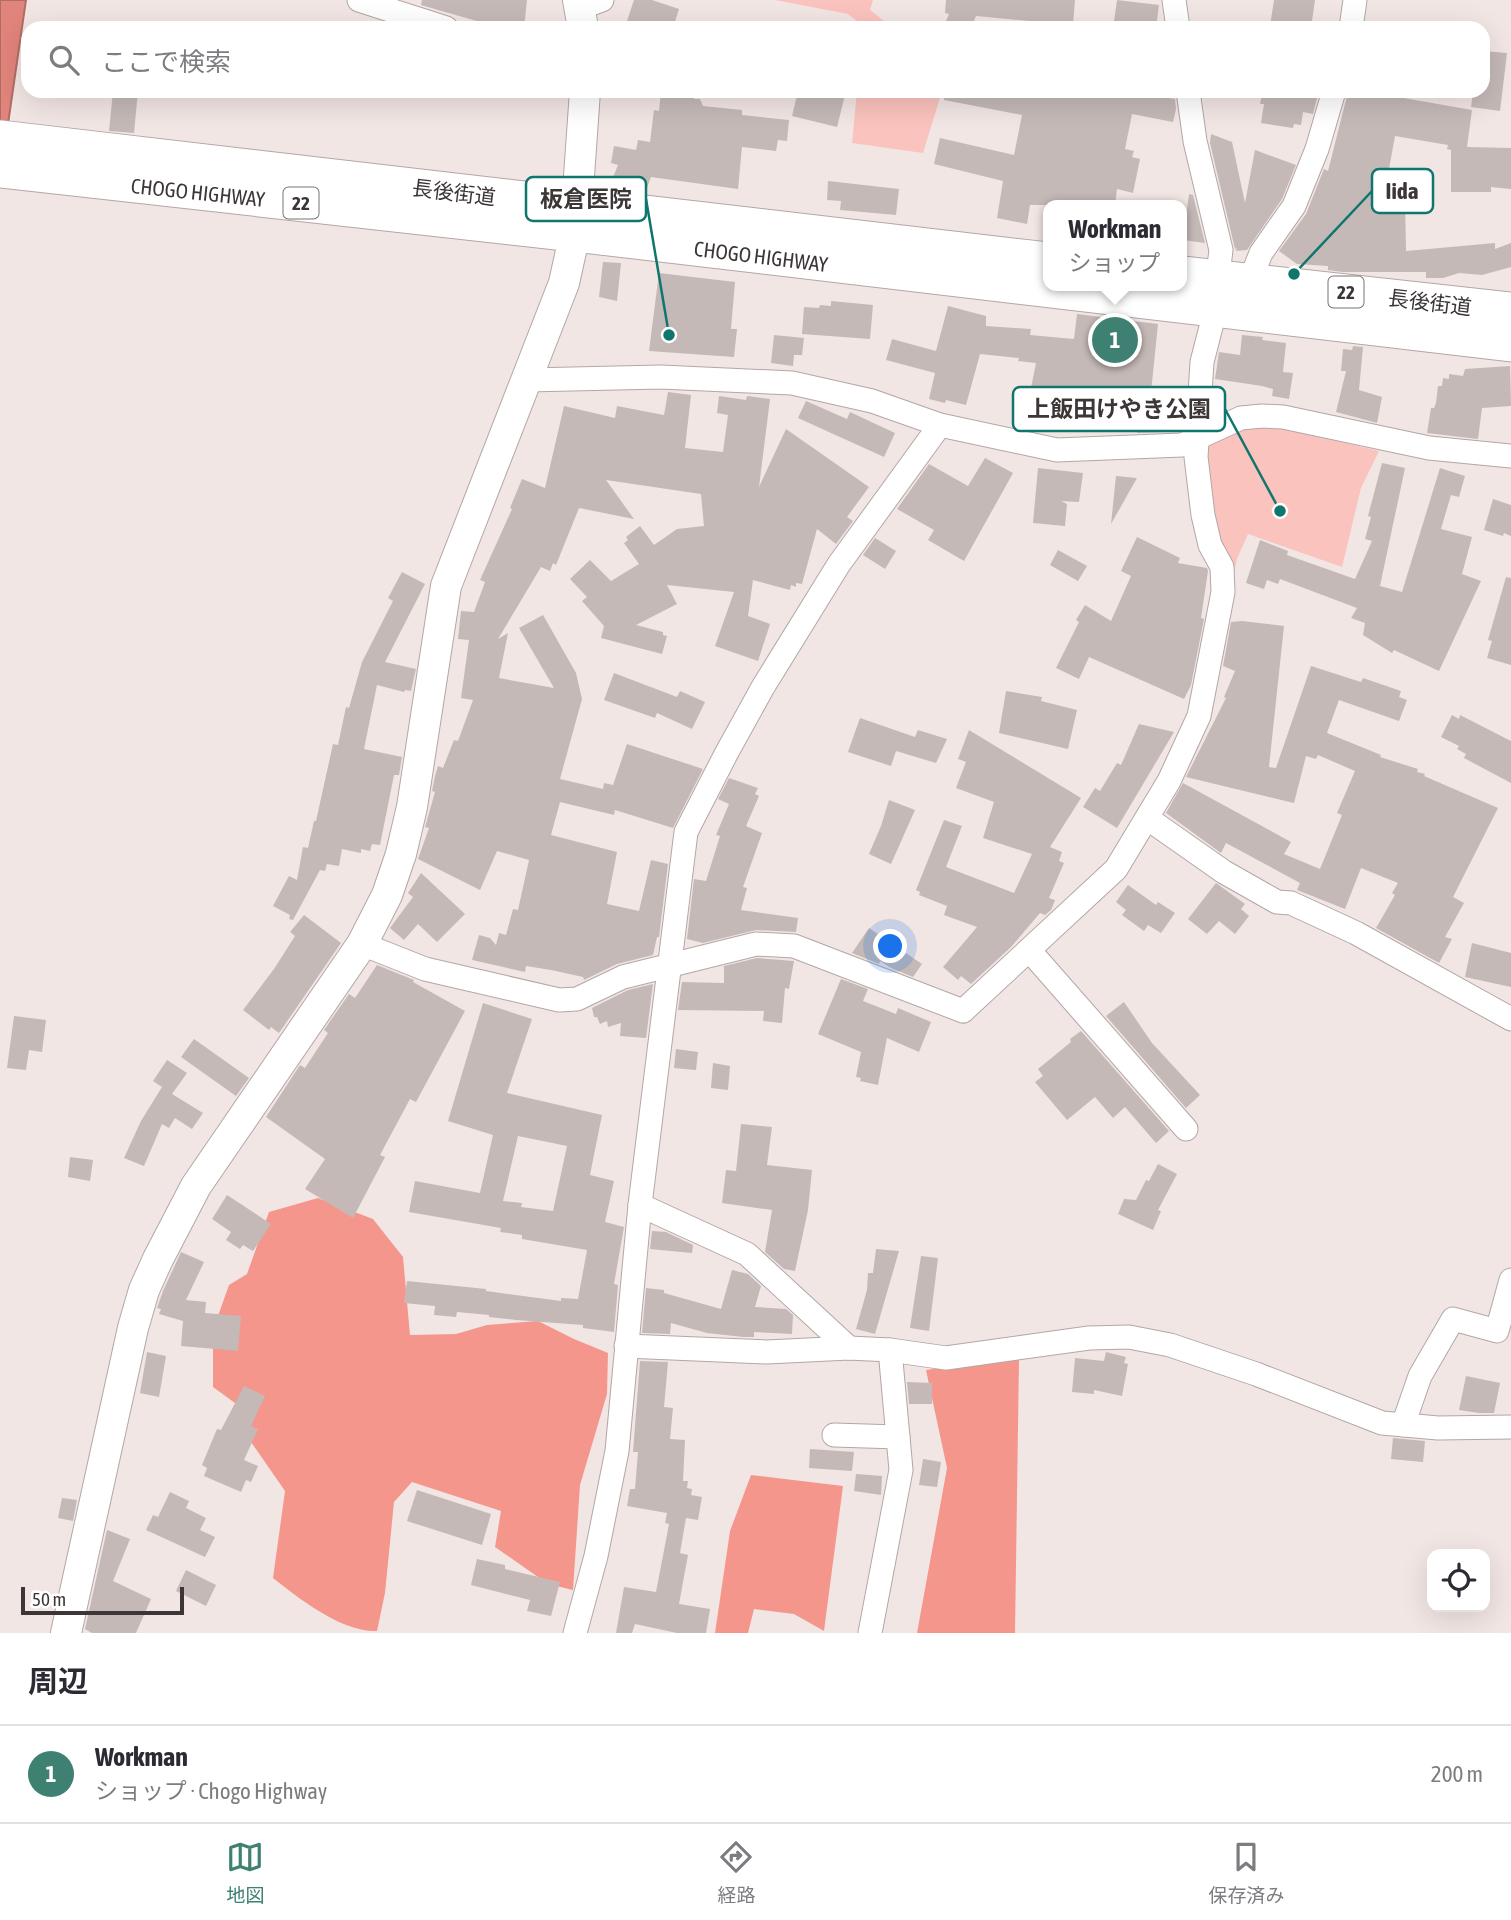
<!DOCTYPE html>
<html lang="ja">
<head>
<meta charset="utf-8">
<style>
  :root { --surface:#fff; --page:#f2f2f3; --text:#2b2b33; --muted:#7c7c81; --line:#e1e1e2; --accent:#3e8071 }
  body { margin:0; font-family:"Asap Condensed","Noto Sans JP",sans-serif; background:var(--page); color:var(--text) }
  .controls { position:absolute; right:21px; bottom:21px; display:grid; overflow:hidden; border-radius:14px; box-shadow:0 7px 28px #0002 }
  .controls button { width:63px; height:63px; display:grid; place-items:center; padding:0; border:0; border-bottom:2px solid var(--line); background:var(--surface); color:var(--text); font:35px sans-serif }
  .scale { position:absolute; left:21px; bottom:18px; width:163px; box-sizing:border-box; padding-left:7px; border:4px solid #3c3736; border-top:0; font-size:19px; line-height:24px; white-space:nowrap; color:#3c3736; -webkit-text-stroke:5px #fff; paint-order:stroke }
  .you { position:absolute; left:891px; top:947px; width:24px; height:24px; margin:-18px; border:5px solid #fff; border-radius:50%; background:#1a73e8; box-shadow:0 0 0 10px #1a73e833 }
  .badge { display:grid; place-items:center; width:46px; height:46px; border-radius:50%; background:var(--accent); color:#fff; font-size:23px; font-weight:700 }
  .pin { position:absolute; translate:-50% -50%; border:4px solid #fff; box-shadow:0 2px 7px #0006 }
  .popup { position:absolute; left:1043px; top:200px; width:144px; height:91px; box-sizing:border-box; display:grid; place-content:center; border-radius:14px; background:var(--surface); filter:drop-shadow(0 2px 5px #0005); font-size:23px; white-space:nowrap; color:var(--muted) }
  .popup b { font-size:26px; color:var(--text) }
  .popup::after { content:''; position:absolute; left:50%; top:100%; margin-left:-14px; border:14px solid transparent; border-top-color:var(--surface) }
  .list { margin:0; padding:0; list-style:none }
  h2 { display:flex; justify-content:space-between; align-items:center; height:91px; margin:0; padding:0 28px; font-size:30px }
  h2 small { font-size:23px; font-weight:400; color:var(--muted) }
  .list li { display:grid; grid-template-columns:46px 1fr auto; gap:21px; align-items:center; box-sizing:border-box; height:98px; padding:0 28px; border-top:2px solid var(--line) }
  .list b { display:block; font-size:26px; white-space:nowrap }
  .list p { margin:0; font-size:23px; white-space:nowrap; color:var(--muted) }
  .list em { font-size:23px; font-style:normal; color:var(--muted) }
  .icon { flex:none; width:38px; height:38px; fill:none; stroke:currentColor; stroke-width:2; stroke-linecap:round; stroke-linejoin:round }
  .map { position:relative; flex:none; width:1511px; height:1633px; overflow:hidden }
  .search { position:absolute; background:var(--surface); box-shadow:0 7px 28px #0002; left:21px; right:21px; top:21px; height:77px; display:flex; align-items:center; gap:18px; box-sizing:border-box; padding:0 24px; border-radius:21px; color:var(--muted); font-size:26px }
  .sheet { height:189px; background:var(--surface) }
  nav { display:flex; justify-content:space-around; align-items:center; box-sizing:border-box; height:98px; border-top:2px solid var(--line); background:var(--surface); font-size:19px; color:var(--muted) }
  nav a { display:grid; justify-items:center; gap:4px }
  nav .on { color:var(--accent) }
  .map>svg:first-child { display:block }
</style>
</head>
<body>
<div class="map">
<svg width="1511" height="1633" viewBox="0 0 1511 1633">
  <rect width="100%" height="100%" fill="#f2e6e4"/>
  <g fill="#fbc3bd">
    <polygon points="775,0 873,0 870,10 893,28 866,28 848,14"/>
    <polygon points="857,91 942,91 923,153 852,143"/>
    <polygon points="1248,427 1277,427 1379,451 1361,488 1342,567 1248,534 1237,559 1231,586 1210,525 1200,445"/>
  </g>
  <g fill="#f5968d">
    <path d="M318 1198 373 1219 403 1257 410 1335 456 1334 487 1325 538 1321 574 1339 608 1353 607 1394 580 1485 573 1590 548 1584 495 1547 501 1511 412 1482 394 1502 385 1593 377 1631C343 1633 298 1598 273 1578L285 1491 251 1442 250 1414 213 1387V1330L229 1285 247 1274 269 1212Z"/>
    <polygon points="1019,1359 1015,1633 917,1633 947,1468 926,1370 986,1361"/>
    <polygon points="751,1475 843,1486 824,1631 794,1614 754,1609 748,1633 715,1633 730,1531"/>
  </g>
  <polygon fill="#e1847b" stroke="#b06d66" stroke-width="2" points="0,0 26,0 0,179"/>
  <g fill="#c4b9b7" fill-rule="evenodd">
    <polygon points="422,0 527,0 524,28 486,26 487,24 421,5"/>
    <polygon points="634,0 652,0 679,9 673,28 653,23 651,28 648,28 627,21"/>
    <polygon points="946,0 1075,0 1073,25 976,16 971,28 943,28 949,14 945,13"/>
    <polygon points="1117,0 1159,5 1156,28 1113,28"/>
    <polygon points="1274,0 1315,0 1311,28 1270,26"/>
    <polygon points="1483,51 1507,53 1500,111 1471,107 1473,91 1483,91"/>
    <polygon points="113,91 138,91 134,133 109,131"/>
    <polygon points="661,91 694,94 694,99 700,99 703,106 742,110 742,115 789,120 787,141 778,140 776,151 742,147 738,189 651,177 645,193 610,185 618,165 611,163 614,146 636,150 638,140 650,142 654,110 659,111"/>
    <polygon points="798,91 846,91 837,127 792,116"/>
    <polygon points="945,91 1108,91 1140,97 1141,94 1175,99 1176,109 1173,122 1132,114 1125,149 1134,151 1132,157 1140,159 1133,193 1117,189 1115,205 1030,205 1027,224 997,218 1003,181 934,164 940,138 1014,155 1022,115 944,100"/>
    <polygon points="1263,91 1307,91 1306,96 1317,98 1313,114 1303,112 1301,125 1294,124 1293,128 1261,123 1264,104 1260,104"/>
    <polygon points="1359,91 1375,96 1375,93 1472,110 1467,147 1511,148 1511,189 1491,187 1491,192 1451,192 1451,150 1447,149 1448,145 1395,136 1387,180 1415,179 1416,198 1405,199 1406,251 1495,243 1495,249 1511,243 1511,267 1482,275 1459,273 1443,278 1426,278 1426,272 1343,272 1328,270 1328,266 1297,264 1279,251 1306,214 1324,169 1328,171 1347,96 1357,98"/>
    <polygon points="1211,134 1232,142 1245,203 1255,150 1296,165 1282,199 1247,250 1236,251 1237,248 1235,249 1210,143"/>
    <polygon points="828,181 899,189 896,215 840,210 841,201 827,200"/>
    <polygon points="1189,194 1193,195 1205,243 1183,240"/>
    <polygon points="603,262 621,263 617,301 599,297"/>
    <polygon points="659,273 735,282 731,329 737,329 734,357 649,351"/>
    <polygon points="831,301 873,305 870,339 802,334 804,307 819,308 820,305 831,306"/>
    <polygon points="948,306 986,316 986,326 1031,329 1030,335 1074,339 1077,314 1158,324 1150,402 1057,393 1056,403 1054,403 1052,409 1050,408 1037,431 1023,428 1036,363 1018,361 1019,358 980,354 966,405 946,400 945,403 929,399 935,373 886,360 892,339 936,351"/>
    <polygon points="774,335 804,338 802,355 794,355 793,366 771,363"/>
    <polygon points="1242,335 1263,337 1262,340 1286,343 1283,372 1293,373 1289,399 1272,396 1273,389 1262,386 1215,379 1219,352 1240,355"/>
    <polygon points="1353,346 1363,347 1359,390 1382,397 1377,423 1336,412 1346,371 1341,371 1343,349 1352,350"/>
    <polygon points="1510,366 1511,406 1482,408 1478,439 1427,433 1431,408 1434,408 1436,403 1438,386 1442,386 1443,378 1449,379 1449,374 1463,376 1465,369"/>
    <polygon points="668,392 691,395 685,448 723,452 728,415 717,413 719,396 746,400 747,396 770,399 759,487 786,429 869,487 847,517 853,521 836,544 817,529 802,584 796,583 796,587 791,585 790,590 753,580 748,616 770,624 758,661 715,646 734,592 667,585 677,604 636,625 663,632 663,635 667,636 662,654 601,638 604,626 582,601 587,597 570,579 590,560 611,581 639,564 624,543 628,540 626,537 640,526 654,545 677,529 704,526 701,494 606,480 634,519 579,508 556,565 553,563 550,571 541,567 498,639 508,633 499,678 554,688 519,628 543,615 576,673 582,699 560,779 603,789 604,783 613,785 627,744 703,769 673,828 615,810 614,815 560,802 551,835 617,852 607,904 639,911 651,860 668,864 659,937 657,937 653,955 617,964 584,980 583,977 551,970 526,966 525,972 472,960 479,935 490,938 496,945 499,933 506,935 513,909 518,910 529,860 497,851 480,890 418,859 429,828 425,827 435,792 432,791 435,776 438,766 443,768 454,740 458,741 473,700 461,698 469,640 458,639 461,611 474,612 485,582 480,580 512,509 510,508 522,479 545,488 564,406 615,418 617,406 664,415"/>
    <polygon points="806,401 847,419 850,412 895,433 884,457 798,418"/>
    <polygon points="1140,413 1168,417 1166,432 1137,433"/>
    <polygon points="985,458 1013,473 964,561 928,540 934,530 897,509 929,464 968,486"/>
    <polygon points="1382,463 1405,468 1380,586 1402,592 1440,468 1465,476 1459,497 1451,495 1441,529 1472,537 1462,574 1481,581 1439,671 1394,650 1392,653 1363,635 1365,623 1351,618 1357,608 1280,579 1278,584 1267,580 1264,589 1246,583 1260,540 1288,551 1287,555 1355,579 1372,541 1365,539 1371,517 1368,516"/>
    <polygon points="1038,468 1083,473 1079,502 1061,501 1067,504 1065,526 1033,523"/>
    <polygon points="1116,476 1137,478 1111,524"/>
    <polygon points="1493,499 1511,505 1511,536 1504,533 1503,536 1484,530"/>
    <polygon points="1137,537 1180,558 1178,563 1207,568 1208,571 1201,618 1204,619 1191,685 1184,699 1089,657 1079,679 1056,668 1079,622 1076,620 1085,605 1111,621 1131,576 1121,571"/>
    <polygon points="875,538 896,551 885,569 863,555"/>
    <polygon points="1058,550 1087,566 1078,581 1050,565"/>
    <polygon points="402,572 425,584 385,662 416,669 411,691 405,690 404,692 377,685 364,749 402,757 399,775 394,775 380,845 372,844 370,851 361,849 361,853 342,849 339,866 327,864 325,871 320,870 293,920 289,919 290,915 273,906 289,876 297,880 303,847 308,848 314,821 316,821 333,744 338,745 346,707 349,708 362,662 393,601 388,598"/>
    <polygon points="1506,577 1511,578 1511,665 1487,658 1492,641 1488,640"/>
    <polygon points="1242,621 1284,626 1269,767 1276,768 1311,666 1361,682 1363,678 1401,691 1399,697 1407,700 1399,721 1339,700 1327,733 1381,755 1380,757 1418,769 1417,772 1425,774 1424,776 1498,808 1453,897 1464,903 1445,937 1452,939 1439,963 1376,928 1395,895 1392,893 1398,883 1361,868 1345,909 1297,890 1300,883 1226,843 1221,853 1166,813 1183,783 1291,842 1284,854 1320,869 1342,815 1337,813 1355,771 1318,755 1316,759 1306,756 1294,803 1186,777 1226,698 1224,697 1235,671 1223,666 1231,622"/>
    <polygon points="614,673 677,697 680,691 705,702 692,729 657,713 655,718 604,700"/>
    <polygon points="1006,691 1042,697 1041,701 1077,710 1068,749 999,733"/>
    <polygon points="1452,715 1459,719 1460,715 1511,741 1511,783 1464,758 1466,754 1457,749 1459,746 1441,737"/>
    <polygon points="860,718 915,737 918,730 947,739 936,763 896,751 891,766 848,752"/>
    <polygon points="1139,724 1174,732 1117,828 1083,807 1095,788 1100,791 1117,763 1121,765"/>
    <polygon points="969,730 1081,798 1050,847 1062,852 1059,861 1064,863 1049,898 1055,900 1051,910 1045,915 1040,913 1011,947 971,984 961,976 958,980 943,967 977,927 944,915 947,906 919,895 920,892 916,890 944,820 962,826 946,867 1014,893 1032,854 983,838 994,802 956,788 966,762 958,759"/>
    <polygon points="729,778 758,788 755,794 759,796 746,826 762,833 743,887 747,888 741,910 798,918 796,932 756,930 703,943 687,939 694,879 706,881 720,836 716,835 729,804 718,799"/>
    <polygon points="889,800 915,810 891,864 869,854 881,826"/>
    <polygon points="421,873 465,914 437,942 418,924 404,940 390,928 413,897 408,893"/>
    <polygon points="1216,883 1245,904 1241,909 1249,916 1235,934 1219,921 1207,934 1188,919"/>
    <polygon points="1128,885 1156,905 1158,902 1175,913 1161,933 1148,925 1144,931 1122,915 1126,910 1116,902"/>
    <polygon points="304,915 341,943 279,1033 271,1027 269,1030 243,1010 274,969 295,936 290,932"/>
    <polygon points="869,928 922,964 913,977 891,968 880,961 879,964 852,953"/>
    <polygon points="1472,943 1511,953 1511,987 1465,977"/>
    <polygon points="757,958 794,961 789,989 785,988 782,1023 763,1021 764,1011 678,1010 682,982 724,983 724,966"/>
    <polygon points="377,965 414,980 413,982 465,1011 416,1102 410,1099 380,1155 385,1157 353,1218 305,1189 325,1159 266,1117 300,1065 305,1068 328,1033 324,1030 349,994 355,998"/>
    <polygon points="841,979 868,989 863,1001 896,1014 898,1008 931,1022 919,1052 887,1038 878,1085 860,1081 861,1078 856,1077 861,1052 818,1034"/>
    <polygon points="653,984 646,1038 620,1036 621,1023 608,1027 607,1021 600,1024 597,1017 594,1017 592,1008 628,990"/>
    <polygon points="1124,1002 1152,1043 1200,1095 1186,1108 1106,1016"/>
    <path d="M483 1003 532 1019 507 1093 602 1115 590 1175 614 1181 605 1222 624 1227 614 1284 618 1285 614 1332 583 1328V1325L516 1320 489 1317V1315L457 1312 456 1317 434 1315 435 1306 404 1303 407 1281 486 1289V1291L561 1301V1298L578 1299 587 1250 522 1239V1235L500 1232 501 1228 409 1212 415 1181 480 1193 493 1135 448 1121ZM518 1136 567 1146 553 1211 521 1207 522 1203 503 1201Z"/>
    <polygon points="14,1016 46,1020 42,1052 29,1050 26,1070 7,1068"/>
    <polygon points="1081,1031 1169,1131 1156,1143 1125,1107 1113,1118 1095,1097 1067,1120 1035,1082 1043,1076 1038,1069 1071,1042 1070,1039"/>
    <polygon points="194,1039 249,1078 236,1096 181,1057"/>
    <polygon points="676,1049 698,1052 696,1070 674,1068"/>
    <polygon points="167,1060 187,1073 172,1094 203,1113 192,1129 175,1118 169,1128 162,1124 144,1166 124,1158 141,1121 162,1087 153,1081"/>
    <polygon points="713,1063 730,1066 728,1090 711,1088"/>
    <polygon points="741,1124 772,1127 767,1165 812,1170 808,1210 795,1271 784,1269 765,1252 772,1210 722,1203 726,1170 736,1171"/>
    <polygon points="70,1157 93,1160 90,1181 68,1177"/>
    <polygon points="1158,1164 1177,1174 1158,1210 1161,1211 1153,1230 1118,1214 1124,1199 1136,1200 1146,1180 1149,1181"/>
    <polygon points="227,1195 271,1224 253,1251 243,1245 240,1249 226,1240 231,1232 212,1219"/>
    <polygon points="652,1231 666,1232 693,1245 692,1253 650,1249"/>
    <polygon points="876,1249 899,1251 875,1334 856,1329 867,1290 868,1273 873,1273"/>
    <polygon points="181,1252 204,1262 186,1300 206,1302 205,1313 241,1316 238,1351 181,1346 183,1321 159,1314 161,1309 157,1308 163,1291"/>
    <polygon points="921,1256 938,1258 929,1331 910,1328"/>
    <polygon points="732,1270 748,1274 761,1286 755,1307 786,1309 793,1315 792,1334 754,1332 754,1337 743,1337 707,1333 671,1323 670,1334 642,1333 646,1288 664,1290 664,1293 721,1309"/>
    <polygon points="147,1352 166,1356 159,1397 140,1393"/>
    <polygon points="1106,1352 1126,1357 1124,1363 1128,1364 1122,1396 1094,1390 1094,1394 1072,1392 1075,1358 1104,1361"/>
    <polygon points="640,1361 668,1362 664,1407 673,1408 670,1439 685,1440 683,1481 688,1481 687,1488 692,1489 691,1495 702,1497 698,1520 686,1518 680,1553 688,1555 679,1604 710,1609 706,1633 677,1633 635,1624 632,1633 616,1633 624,1587 656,1592 669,1524 665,1523 667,1513 627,1506 630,1489 635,1489 638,1452 633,1452"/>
    <polygon points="1466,1376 1500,1383 1494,1413 1479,1413 1459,1410"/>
    <polygon points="907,1382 932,1383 932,1404 909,1404"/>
    <polygon points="244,1386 265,1396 251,1426 258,1429 244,1460 258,1466 251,1482 246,1480 241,1492 204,1476 207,1468 202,1465 217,1429 221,1430"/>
    <polygon points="1393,1438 1425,1441 1423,1462 1391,1459"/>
    <polygon points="810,1449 854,1452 852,1471 809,1468"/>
    <polygon points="923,1459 941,1462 937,1487 919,1485"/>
    <polygon points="856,1474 882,1476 881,1495 854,1491"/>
    <polygon points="417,1490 491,1514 482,1545 407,1521"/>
    <polygon points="170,1492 189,1501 186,1508 206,1518 200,1530 215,1537 205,1557 146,1530 153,1515 158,1517"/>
    <polygon points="62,1498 77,1500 73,1521 58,1518"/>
    <polygon points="107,1530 130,1539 113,1581 151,1599 136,1633 92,1633 85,1629"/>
    <polygon points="477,1559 505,1565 505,1569 560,1582 551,1616 527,1611 530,1600 471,1585"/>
    <polygon points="186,1570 216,1585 206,1606 176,1591"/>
  </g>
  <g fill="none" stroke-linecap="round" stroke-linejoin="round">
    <defs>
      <g id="minor">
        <polyline points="359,0 446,28"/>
        <polyline points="1174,0 1178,28"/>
        <polyline points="580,8 602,0"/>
        <polyline points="1351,28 1355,0"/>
        <polyline points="1250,281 1261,253 1294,206 1317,149 1334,91"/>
        <polyline points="527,380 661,377 792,383 872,401 940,425 1057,450 1182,445 1241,418 1262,416 1283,417 1429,448 1511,456"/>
        <polyline points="1147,818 1224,872 1277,902 1291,903 1356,933 1511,1019"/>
        <polyline points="362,944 425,969 559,1000 577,999 623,977 756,944 794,946 963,1011 1116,869 1169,781 1199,716 1223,592 1222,567 1210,545 1203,515 1196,457 1202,362 1212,323 1221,250 1195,141 1188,91"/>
        <polyline points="1029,950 1186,1129"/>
        <polyline points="640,1205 747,1254 849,1348"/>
        <polyline points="626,1346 767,1352 849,1348 890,1350 946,1358 1089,1338 1129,1337 1170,1345 1256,1374 1382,1423 1438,1428 1511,1427"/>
        <polyline points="1403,1425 1420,1376 1453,1319 1497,1331 1511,1280"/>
        <polyline points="834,1435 898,1437"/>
        <polyline points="575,1633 596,1556 617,1451 640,1205 686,832 726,754 763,687 839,564 940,425"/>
        <polyline points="870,1633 901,1470 890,1350"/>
      </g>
      <g id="tertiary">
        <polyline points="578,0 583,28"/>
        <polyline points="66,1633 133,1328 144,1290 158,1259 196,1186 362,944 387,895 401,854 412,807 446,586 564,283 575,233 585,91"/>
      </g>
      <g id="primary">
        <polyline points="0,139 1048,261"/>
        <polyline points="0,169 575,233 1511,343"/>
        <polyline points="1182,275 1511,311"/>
      </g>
    </defs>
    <use href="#minor" stroke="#b2a7a5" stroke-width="25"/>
    <use href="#tertiary" stroke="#b2a7a5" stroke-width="32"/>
    <use href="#primary" stroke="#b2a7a5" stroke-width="39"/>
    <use href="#minor" stroke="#fff" stroke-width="23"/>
    <use href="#tertiary" stroke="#fff" stroke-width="30"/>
    <use href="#primary" stroke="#fff" stroke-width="37"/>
  </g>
  <g text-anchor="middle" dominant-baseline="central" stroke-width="5" stroke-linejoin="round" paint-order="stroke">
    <g fill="#fff" stroke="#767372" stroke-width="2">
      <rect x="283.5" y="187.5" width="35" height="31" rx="5"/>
      <rect x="1328.5" y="276.5" width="35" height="31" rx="5"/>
    </g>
    <g font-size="19" font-weight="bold" fill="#3c3736">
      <text x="301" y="203">22</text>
      <text x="1346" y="292">22</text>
    </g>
    <g font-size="21" fill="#3c3736" stroke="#fff">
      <text transform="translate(198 192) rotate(6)">CHOGO HIGHWAY</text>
      <text transform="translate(454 192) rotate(7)">長後街道</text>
      <text transform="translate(761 256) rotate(7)">CHOGO HIGHWAY</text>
      <text transform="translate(1430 302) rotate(7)">長後街道</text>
    </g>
  </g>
  <path fill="none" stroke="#0f766e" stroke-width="2.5" d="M1294 274L1372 191M669 335L646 199M1280 511L1225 409"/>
  <g fill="#0f766e" stroke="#fff" stroke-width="2.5">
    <circle cx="1294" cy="274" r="7"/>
    <circle cx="669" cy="335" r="7"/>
    <circle cx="1280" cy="511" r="7"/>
  </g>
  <g fill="#fff" stroke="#0f766e" stroke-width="2.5">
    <rect x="1372" y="169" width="61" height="44" rx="7"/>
    <rect x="526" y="177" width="120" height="44" rx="7"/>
    <rect x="1013" y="387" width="212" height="44" rx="7"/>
  </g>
  <g font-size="23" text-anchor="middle" font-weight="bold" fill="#3c3736">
    <text x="1402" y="199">Iida</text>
    <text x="586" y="207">板倉医院</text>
    <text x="1119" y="417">上飯田けやき公園</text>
  </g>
</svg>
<div class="controls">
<button><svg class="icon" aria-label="locate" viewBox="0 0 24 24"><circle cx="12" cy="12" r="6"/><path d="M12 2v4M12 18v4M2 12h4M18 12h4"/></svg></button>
</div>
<div class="scale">50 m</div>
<div class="you"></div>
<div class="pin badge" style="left:1115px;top:340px">1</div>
<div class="popup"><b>Workman</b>ショップ</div>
<div class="search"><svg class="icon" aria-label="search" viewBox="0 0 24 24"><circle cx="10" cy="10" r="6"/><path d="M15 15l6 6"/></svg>ここで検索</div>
</div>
<section class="sheet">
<h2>周辺<small></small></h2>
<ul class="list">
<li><span class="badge">1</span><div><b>Workman</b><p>ショップ · Chogo Highway</p></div><em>200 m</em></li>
</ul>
</section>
<nav>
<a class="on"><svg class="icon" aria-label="map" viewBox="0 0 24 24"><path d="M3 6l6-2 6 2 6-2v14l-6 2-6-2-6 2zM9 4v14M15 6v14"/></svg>地図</a>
<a><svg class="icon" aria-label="directions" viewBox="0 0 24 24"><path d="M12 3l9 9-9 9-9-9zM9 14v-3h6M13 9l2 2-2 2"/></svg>経路</a>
<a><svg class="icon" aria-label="saved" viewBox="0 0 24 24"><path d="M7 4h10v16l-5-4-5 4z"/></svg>保存済み</a>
</nav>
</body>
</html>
